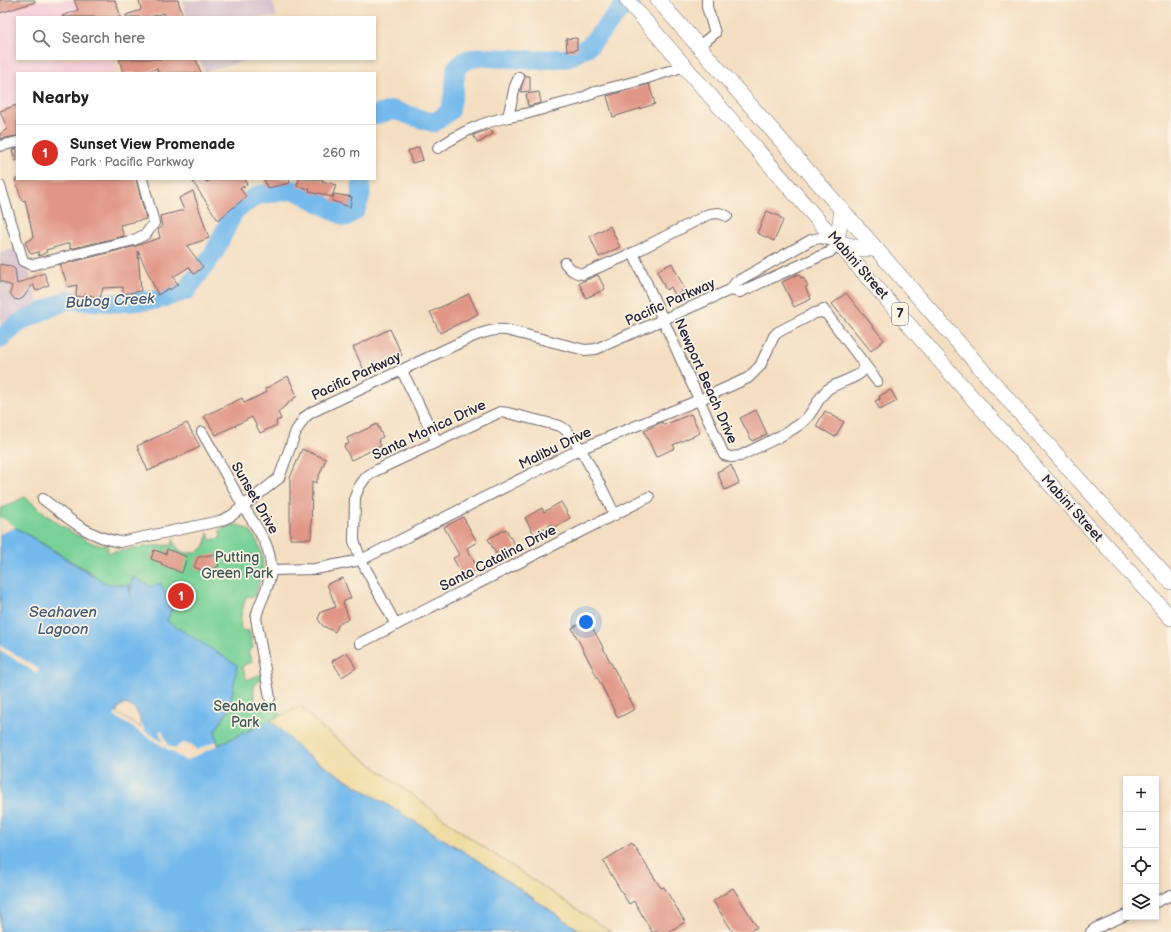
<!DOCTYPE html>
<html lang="en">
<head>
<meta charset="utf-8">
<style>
  :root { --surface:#fff; --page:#f2f2f2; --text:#222; --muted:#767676; --line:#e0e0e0; --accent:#d93025 }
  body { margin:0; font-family:"Balsamiq Sans",sans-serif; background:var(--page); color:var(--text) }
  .controls { position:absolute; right:12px; bottom:12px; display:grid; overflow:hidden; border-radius:0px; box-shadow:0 2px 6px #0003 }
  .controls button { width:36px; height:36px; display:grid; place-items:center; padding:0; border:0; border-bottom:1px solid var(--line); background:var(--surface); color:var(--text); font:20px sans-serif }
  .you { position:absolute; left:586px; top:622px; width:14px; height:14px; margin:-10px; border:3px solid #fff; border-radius:50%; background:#1a73e8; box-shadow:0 0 0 6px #1a73e833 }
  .badge { display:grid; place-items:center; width:26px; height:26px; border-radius:50%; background:var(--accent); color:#fff; font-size:13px; font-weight:700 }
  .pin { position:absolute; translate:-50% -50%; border:2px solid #fff; box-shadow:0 1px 4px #0006 }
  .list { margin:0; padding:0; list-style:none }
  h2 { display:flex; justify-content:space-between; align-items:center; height:52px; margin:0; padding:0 16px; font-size:17px }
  h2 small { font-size:13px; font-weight:400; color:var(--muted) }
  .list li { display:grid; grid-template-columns:26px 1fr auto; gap:12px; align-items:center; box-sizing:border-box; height:56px; padding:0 16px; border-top:1px solid var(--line) }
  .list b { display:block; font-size:15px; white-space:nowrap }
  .list p { margin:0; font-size:13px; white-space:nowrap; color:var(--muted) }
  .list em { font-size:13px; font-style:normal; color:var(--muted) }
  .icon { flex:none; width:22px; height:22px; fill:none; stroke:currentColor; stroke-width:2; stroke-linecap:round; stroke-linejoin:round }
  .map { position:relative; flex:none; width:1171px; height:932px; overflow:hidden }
  .search { position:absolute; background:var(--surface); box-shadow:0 2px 6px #0003; left:16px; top:16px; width:360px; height:44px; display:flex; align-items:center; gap:10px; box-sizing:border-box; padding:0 14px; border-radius:0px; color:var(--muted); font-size:15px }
  .panel { position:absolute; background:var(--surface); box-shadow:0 2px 6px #0003; left:16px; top:72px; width:360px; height:108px; border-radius:0px }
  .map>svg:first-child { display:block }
</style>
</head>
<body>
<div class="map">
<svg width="1171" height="932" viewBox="0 0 1171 932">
  <rect width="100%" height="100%" fill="#fcf5e5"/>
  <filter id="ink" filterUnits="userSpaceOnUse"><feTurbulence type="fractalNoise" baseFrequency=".025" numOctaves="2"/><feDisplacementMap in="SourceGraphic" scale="8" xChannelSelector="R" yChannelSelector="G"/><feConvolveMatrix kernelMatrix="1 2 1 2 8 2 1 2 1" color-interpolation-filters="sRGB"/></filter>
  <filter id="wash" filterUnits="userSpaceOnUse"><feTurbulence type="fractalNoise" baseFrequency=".012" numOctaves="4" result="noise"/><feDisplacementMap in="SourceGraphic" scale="16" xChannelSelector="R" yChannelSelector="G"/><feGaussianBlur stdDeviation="0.9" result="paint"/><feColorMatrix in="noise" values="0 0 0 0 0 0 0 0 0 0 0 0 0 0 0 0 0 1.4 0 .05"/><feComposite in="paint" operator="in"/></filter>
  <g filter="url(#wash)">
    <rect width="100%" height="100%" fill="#f4dec1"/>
    <polygon fill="#f5cfd9" points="0,0 92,0 98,17 17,17 17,59 113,59 118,73 17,73 17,123 0,129"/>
    <g fill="#d1bdcb">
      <polygon points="182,0 272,0 277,17 187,17"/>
      <polygon points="200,59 249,59 204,72"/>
      <polygon points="22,247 38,302 0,337 0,253"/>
    </g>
    <path fill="#78d197" stroke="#4d7a69" d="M25 497 52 519 71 532 94 544 107 545 108 553 151 546 173 545V538C174 542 177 549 182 552 187 554 199 553 203 548 207 544 207 537 208 533L210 540 221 538 220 530C249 512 266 548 262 573 260 581 256 589 254 597L246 596C243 607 239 619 241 630L249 631 253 648 248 652 252 662 242 666 247 680 261 674 262 678C252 684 252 693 257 703L266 708 276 706 281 715 218 745 215 731 230 708 101 583 96 576 0 518V509Z"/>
    <polygon fill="#eeda9e" stroke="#887e6c" points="301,706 322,728 473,840 611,932 582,932 474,858 306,755 271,720"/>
    <path fill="#75baec" stroke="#4c6e94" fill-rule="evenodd" d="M0 518 107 584 129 585 130 598 131 584 133 577 151 587 157 584H161L165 593 177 596 167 621 237 665 230 708 215 731 218 745 271 720 306 755 474 858 582 932H0ZM125 704C137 706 141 717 141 728L116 713C118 708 120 705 125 704Z"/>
    <g fill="#f4dec1">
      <polygon points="0,517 16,527 0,534"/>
      <polygon points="0,645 39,669 36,673 0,650"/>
      <polygon points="116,713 141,728 141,722 145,731 163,742 159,731 162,730 168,745 175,749 180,744 184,743 191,744 197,750 216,741 218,745 186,761 114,716"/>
    </g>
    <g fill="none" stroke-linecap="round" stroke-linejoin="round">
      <g stroke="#75baec" stroke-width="19">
        <polyline points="375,115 393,110 434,123 450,111 454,90 456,68 466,60 479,57 538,60 568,58 589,46 619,12 632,0"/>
        <polyline points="0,339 20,322 67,300 118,303 157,300 186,291 214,253 235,210 258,195 295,190 346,217 356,210 361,195 361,179"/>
      </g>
    </g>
    <g id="blocks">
      <g fill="#e19787">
        <polygon points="0,0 35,0 35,2 0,13"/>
        <polygon points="74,0 115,0 121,17 62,17 62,16 78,10"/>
        <polygon points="139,0 178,0 183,17 165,17 164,13 150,17 126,17 126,15 141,10"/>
        <polygon points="577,38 577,50 567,51 566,39"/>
        <polygon points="119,59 196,59 201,73 158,73 157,68 145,73 123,73"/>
        <polygon points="525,76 530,76 530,91 521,92 521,88"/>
        <polygon points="649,84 655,104 613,117 607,96"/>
        <polygon points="539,92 541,103 528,106 526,94"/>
        <polygon points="17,105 17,136 0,139 0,134 7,129 7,128 0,111"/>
        <polygon points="490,129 493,134 478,143 473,135"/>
        <polygon points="419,147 423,160 412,163 408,151"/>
        <polygon points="17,149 17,161 16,161 12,150"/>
        <polygon points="15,179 136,179 146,219 120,225 124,236 70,249 70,243 46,250 47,252 39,256 38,252 31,254 25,243 33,238 32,231 25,200 22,201"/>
        <polygon points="191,179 205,179 206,182 215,179 245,179 247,185 240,188 246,197 218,220"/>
        <polygon points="264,179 289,179 290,183 267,188"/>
        <polygon points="299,179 323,179 322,181 336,185 332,197 318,193 317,194 309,191 310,189 297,186"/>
        <polygon points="193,191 209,238 187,246 203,267 194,274 189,267 173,277 178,284 170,290 169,288 158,295 138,251 141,291 123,294 123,287 103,288 100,298 85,294 85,297 76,296 77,285 68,287 63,272 62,272 60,265 136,246 144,243 160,238 158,229 162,227 160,216 184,210 179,198"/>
        <polygon points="334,194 352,197 350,207 332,201"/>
        <polygon points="767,211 779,216 783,221 774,241 757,233"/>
        <polygon points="610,226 620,247 599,257 590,236"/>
        <polygon points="672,263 685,290 675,295 671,287 666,290 657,271"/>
        <polygon points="0,264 10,266 15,269 17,284 44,273 49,285 36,291 33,284 23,298 19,300 14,299 10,293 12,286 0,281"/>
        <polygon points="798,274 801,278 803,277 808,286 805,287 811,299 794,307 782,282"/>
        <polygon points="598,275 605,289 586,298 579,283"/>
        <polygon points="846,293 884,340 871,351 832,304"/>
        <polygon points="469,294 478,314 440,333 430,312"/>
        <polygon points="390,329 402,355 365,372 353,347"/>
        <polygon points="288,376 297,396 278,412 281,419 276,421 277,425 260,433 252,417 216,435 204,416 242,398 244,403 267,392 265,389"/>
        <polygon points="891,390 897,401 880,410 875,401 880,399 879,396"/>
        <polygon points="756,410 767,434 752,441 740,418"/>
        <polygon points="825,411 844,422 835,437 816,426"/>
        <polygon points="691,414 700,433 673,445 675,448 656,457 644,431 662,422 664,425"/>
        <polygon points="187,423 200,447 148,471 137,446"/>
        <polygon points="377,424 383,437 378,439 381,446 351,460 344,446 349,443 347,438"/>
        <polygon points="302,449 326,459 316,483 312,481 311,539 290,539 290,478"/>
        <polygon points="731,465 739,483 725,490 717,472"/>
        <polygon points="561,502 570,518 553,528 551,524 534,534 525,518 542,508 544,512"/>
        <polygon points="463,517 477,542 467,548 478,569 463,577 453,558 459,555 444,527"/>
        <polygon points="506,529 517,549 499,559 488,539"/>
        <polygon points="167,549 187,557 182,573 161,564 162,563 151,559 154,550 166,554"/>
        <polygon points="216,554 219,566 206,572 194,567 198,557"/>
        <polygon points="343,578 351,598 343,602 349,619 339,624 335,632 323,626 318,619 321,612 336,607 327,584"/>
        <polygon points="588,619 635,709 618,718 572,628"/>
        <polygon points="347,652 356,668 342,677 332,661"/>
        <polygon points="632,843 661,888 664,887 685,922 668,932 652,932 634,901 629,904 603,861"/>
        <polygon points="733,888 757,927 749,932 733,932 713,901"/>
      </g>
    </g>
  </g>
  <g filter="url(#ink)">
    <use href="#blocks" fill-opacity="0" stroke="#6c646a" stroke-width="1"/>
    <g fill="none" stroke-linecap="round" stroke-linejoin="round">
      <defs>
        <g id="street">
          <polyline points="698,47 715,33 707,7 707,0"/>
          <polyline points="519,77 515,86 508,117 525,114 557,105 580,99 595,92 641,80 685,66"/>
          <polyline points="0,146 17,142"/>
          <path d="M438 148C462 132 480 123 508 117"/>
          <polyline points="0,186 23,261 32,265 134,240 146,234 154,223 142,179"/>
          <path d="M633 253 724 455 731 457 740 456C759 446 791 433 805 420 814 411 818 398 827 390 835 383 858 378 862 371 864 368 864 366 863 362"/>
          <path d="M565 263C571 270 574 273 583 274L633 253 709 214 719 213 727 216"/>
          <polyline points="823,309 877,381"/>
          <polyline points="402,371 437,442"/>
          <path d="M202 432C216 456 229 480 242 504 254 525 271 543 271 568 271 586 259 601 256 618L270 698"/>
          <path d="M43 499C68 518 88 537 120 542L220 521 231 516 279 478 296 431 305 417 312 412 474 336C485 332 494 329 506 330L585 350 596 349 730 290 736 282 811 240 820 238 837 242 830 252 818 257 740 292 730 290"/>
          <polyline points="271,570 315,569 361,560 580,449 699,400 748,378 760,366 774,336 778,332 815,313 821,312 827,314"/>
          <path d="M396 625 361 560 354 541 355 497 359 487 366 477 375 471 500 412 508 413 560 426C578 435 604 494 615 515"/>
          <polyline points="360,643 649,497"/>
          <polyline points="1156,902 1171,895"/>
          <polyline points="1091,932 1096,928 1126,915"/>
        </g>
        <g id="primary">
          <polyline points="627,0 968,393 1171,618"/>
          <polyline points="658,0 1063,462 1171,582"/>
          <polyline points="842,210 837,242 863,249 876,249"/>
        </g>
      </defs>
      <use href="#street" stroke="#6c646a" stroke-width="12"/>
      <use href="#primary" stroke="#6c646a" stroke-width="16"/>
      <use href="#street" stroke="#fff" stroke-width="10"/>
      <use href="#primary" stroke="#fff" stroke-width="15"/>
    </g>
  </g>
  <g text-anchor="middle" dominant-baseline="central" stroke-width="3.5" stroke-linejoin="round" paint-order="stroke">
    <rect fill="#fcf5e5" stroke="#63616e" stroke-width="1" x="892" y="303" width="16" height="22" rx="3"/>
    <g font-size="13" font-weight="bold" fill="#22223b">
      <text x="900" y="314">7</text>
    </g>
    <g font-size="14" fill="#22223b" stroke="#fcf5e5">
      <text transform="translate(858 265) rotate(49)">Mabini Street</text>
      <text transform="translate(670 302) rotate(-24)">Pacific Parkway</text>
      <text transform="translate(356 376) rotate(-25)">Pacific Parkway</text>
      <text transform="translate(706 381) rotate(66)">Newport Beach Drive</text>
      <text transform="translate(429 430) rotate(-25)">Santa Monica Drive</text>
      <text transform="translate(555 448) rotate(-26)">Malibu Drive</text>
      <text transform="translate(255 498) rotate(60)">Sunset Drive</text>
      <text transform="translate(1072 508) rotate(48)">Mabini Street</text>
      <text transform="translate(498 558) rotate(-27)">Santa Catalina Drive</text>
    </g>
    <g font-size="14" fill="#3c5757" stroke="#fcf5e5">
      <text x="237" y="557">Putting<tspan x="237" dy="16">Green Park</tspan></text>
      <text x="245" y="706">Seahaven<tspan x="245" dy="16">Park</tspan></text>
    </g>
    <g font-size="15" font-style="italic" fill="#3f5779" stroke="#fcf5e5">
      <text transform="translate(110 301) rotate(-3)">Bubog Creek</text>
      <text x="63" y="612">Seahaven<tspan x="63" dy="17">Lagoon</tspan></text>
    </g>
  </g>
</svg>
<div class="controls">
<button>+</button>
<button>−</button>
<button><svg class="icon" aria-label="locate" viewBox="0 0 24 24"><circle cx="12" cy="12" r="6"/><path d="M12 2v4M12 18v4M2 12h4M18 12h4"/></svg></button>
<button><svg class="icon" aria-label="layers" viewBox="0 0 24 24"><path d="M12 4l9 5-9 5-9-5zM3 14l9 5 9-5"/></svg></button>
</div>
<div class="you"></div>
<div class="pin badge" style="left:181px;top:596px">1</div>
<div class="search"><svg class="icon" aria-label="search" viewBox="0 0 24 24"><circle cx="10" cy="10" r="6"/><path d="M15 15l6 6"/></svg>Search here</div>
<section class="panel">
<h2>Nearby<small></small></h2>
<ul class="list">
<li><span class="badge">1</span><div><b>Sunset View Promenade</b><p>Park · Pacific Parkway</p></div><em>260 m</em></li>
</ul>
</section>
</div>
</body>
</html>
